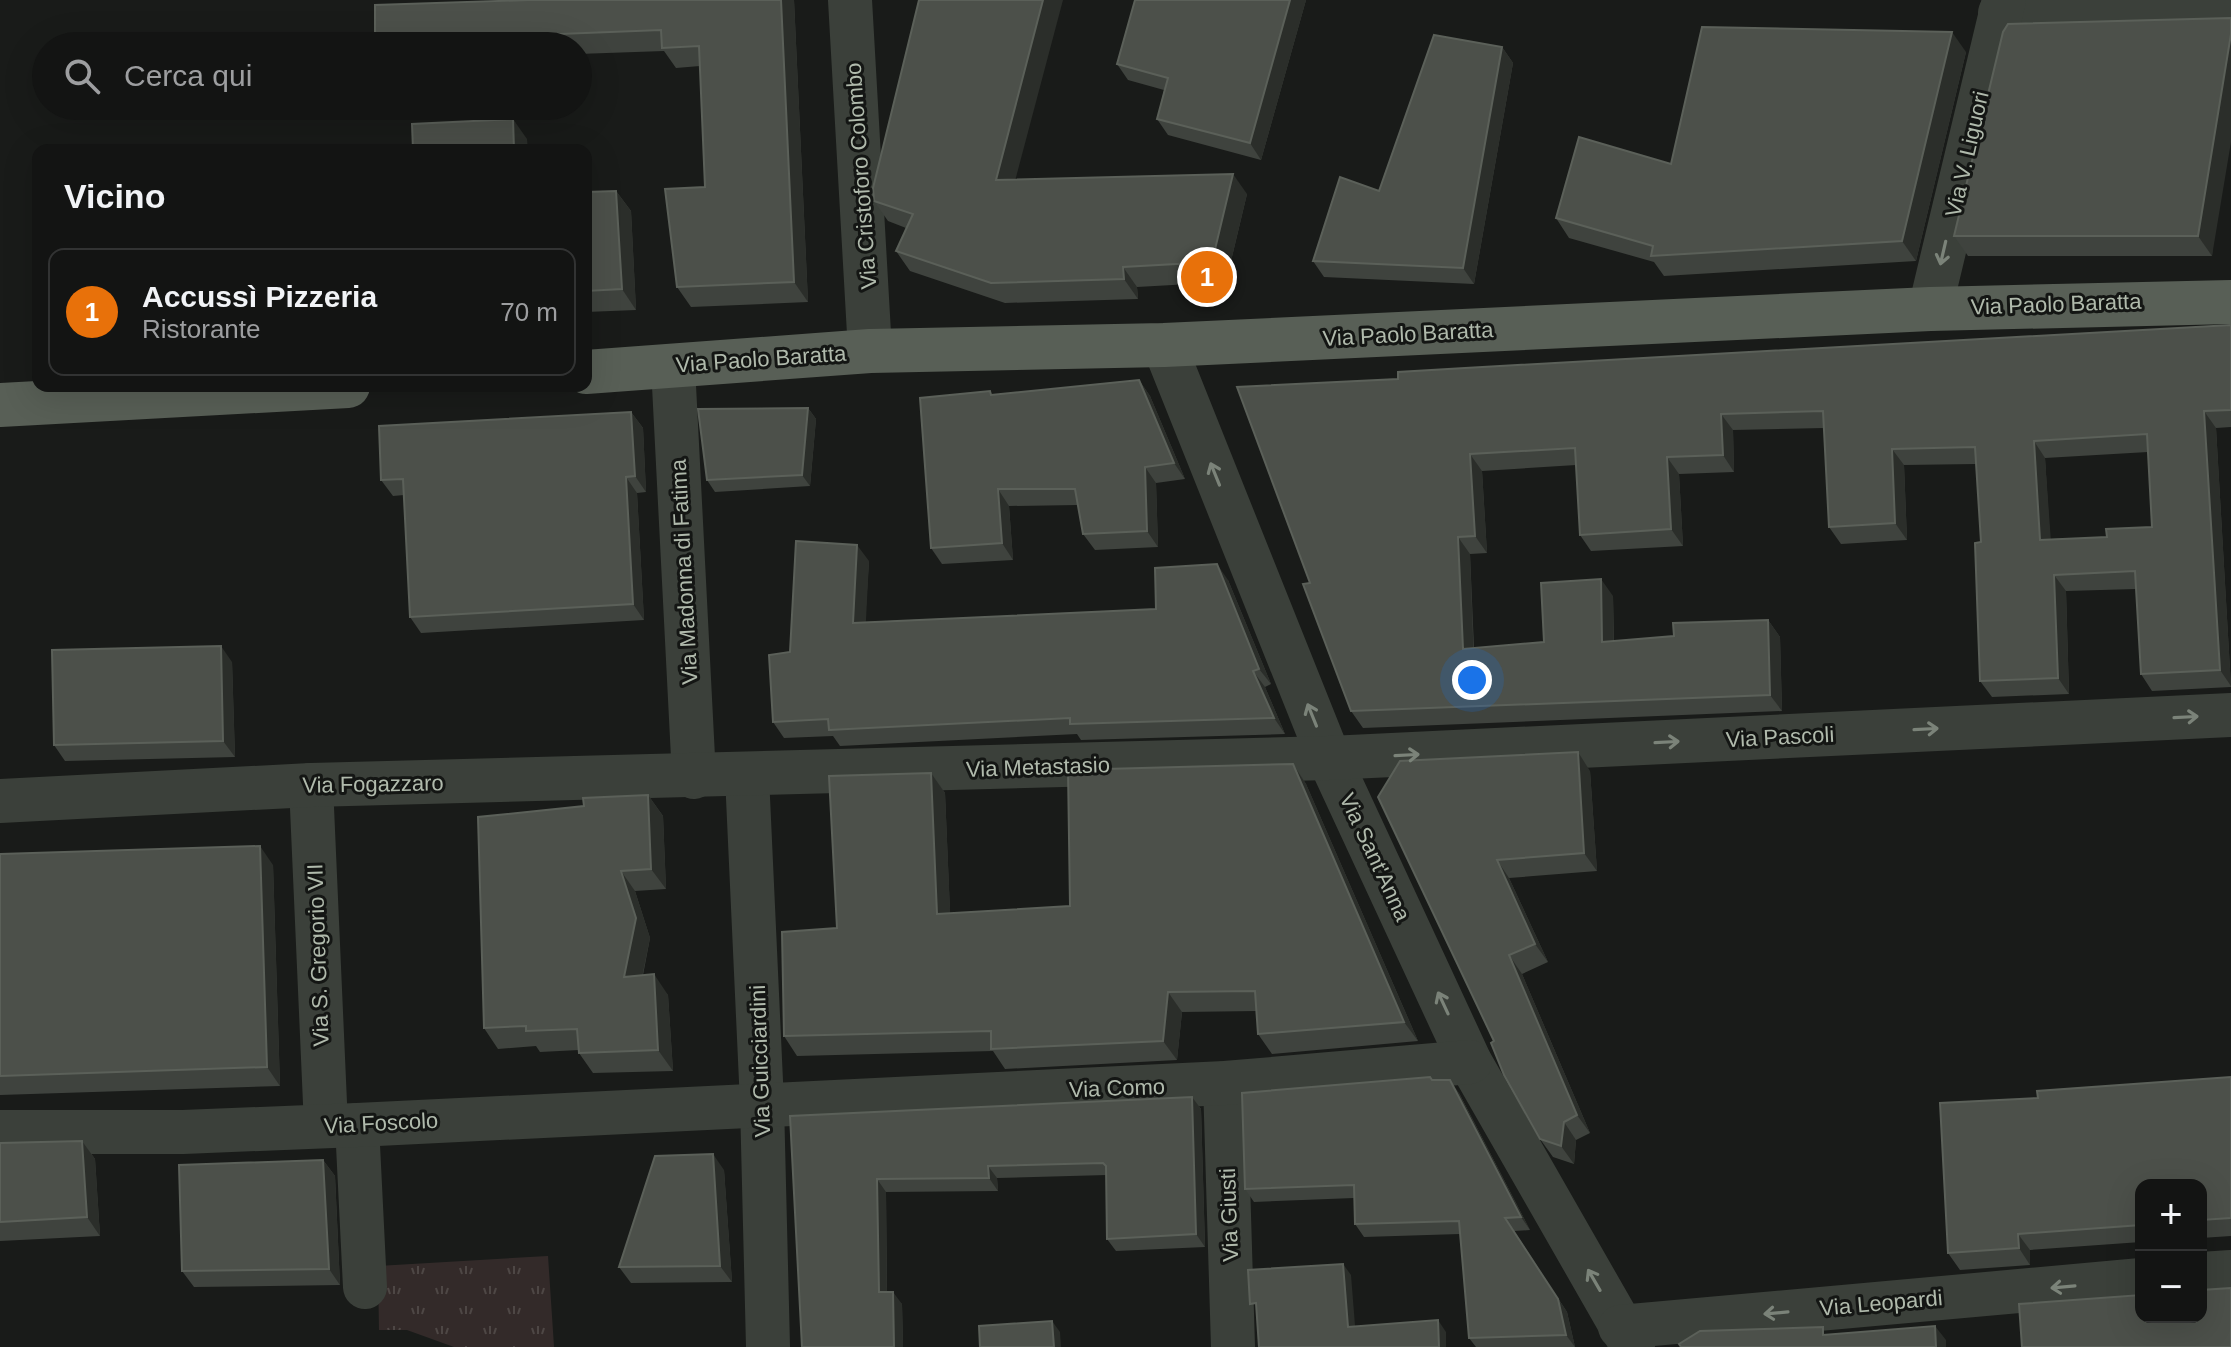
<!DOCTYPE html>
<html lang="it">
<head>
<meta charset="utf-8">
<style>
  :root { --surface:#131413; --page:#202121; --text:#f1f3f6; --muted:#9d9ea0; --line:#323333; --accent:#b03eee }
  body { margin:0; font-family:Arial,sans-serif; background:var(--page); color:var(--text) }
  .controls { position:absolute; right:24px; bottom:24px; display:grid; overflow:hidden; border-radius:16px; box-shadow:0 8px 32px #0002 }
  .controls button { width:72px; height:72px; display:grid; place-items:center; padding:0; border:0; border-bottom:2px solid var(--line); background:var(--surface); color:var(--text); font:40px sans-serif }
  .you { position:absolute; left:1472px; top:680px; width:28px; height:28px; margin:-20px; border:6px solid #fff; border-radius:50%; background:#1a73e8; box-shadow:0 0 0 12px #1a73e833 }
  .badge { display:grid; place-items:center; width:52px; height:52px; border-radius:50%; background:var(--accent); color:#fff; font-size:26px; font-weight:700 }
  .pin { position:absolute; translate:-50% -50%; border:4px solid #fff; box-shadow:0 2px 8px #0006 }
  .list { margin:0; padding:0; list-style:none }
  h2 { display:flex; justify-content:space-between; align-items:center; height:104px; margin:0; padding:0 32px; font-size:34px }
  h2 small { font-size:26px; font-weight:400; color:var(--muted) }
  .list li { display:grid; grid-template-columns:52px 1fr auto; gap:24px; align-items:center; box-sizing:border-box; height:128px; margin:0 16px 16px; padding:0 16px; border:2px solid var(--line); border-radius:16px }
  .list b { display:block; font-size:30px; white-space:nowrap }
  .list p { margin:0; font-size:26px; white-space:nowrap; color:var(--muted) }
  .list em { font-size:26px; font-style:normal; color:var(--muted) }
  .icon { flex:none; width:44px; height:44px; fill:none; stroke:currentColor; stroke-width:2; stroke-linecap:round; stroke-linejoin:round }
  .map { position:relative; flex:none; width:2231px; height:1347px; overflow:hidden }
  .search { position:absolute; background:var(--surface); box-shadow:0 8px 32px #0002; left:32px; top:32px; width:560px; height:88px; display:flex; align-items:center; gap:20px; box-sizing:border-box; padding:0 28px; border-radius:44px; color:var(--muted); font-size:30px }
  .panel { position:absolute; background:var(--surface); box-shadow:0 8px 32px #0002; left:32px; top:144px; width:560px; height:248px; border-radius:16px }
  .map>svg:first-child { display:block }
</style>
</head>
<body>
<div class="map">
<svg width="2231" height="1347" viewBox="0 0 2231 1347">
  <defs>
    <pattern id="park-tufts" width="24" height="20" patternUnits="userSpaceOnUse" patternTransform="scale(2)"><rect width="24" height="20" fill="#332a29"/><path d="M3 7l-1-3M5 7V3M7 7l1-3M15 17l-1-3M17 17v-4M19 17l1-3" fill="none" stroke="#4e4745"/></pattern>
  </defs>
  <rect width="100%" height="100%" fill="#191b19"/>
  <polygon fill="url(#park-tufts)" points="548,1256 554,1347 454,1347 407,1330 379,1330 378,1266"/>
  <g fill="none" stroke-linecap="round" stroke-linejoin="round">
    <g stroke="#3b403a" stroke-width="44">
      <polyline points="850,0 870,351"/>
      <polyline points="2000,13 2231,0"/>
      <polyline points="1930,309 2004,0"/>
      <polyline points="1164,345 1329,758 1470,1062 1633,1347"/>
      <polyline points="673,366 694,777"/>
      <polyline points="747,776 762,1103 768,1347"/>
      <polyline points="311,785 326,1126"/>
      <polyline points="0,801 311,785 1329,758 2231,715"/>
      <polyline points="1225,1083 1233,1347"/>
      <polyline points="357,1125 365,1287"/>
      <polyline points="0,1132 183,1132 357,1125 1225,1083 1470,1062"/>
      <polyline points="2201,1274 2231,1272"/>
      <polyline points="1620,1327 2141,1280"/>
    </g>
    <g stroke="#585f56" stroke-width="44">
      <polyline points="586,372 870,351 1164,345 1930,309 2231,302"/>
      <polyline points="0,405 348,386"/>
    </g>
  </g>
  <g fill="#3f433e" fill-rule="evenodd">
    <polygon points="529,0 794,0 808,302 691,307 677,287 705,187 700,66 676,68 664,51 578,54 578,46 379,46 375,41"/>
    <polygon points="1135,0 1306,0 1261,160 1168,135 1157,119 1164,90 1128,80 1117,64"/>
    <polygon points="2231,18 2212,256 1968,256 1954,236"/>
    <polygon points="1502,47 1513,63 1474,284 1324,277 1313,261 1379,191"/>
    <polygon points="1966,52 1916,261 1664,276 1654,262 1569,238 1556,218 1671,164"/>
    <polygon points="1016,180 1247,194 1226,282 1137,287 1138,299 1005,303 910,271 896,251 906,228 888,221 874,201"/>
    <polygon points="616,191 631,211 636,310 586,312 586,192"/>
    <path d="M2231 325V427L2216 428 2231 687 2152 691 2141 674 2136 589 2066 591 2069 694 1992 697 1980 681 1981 542 1976 464 1904 465 1907 540 1841 544 1829 527 1824 428 1733 430 1734 472 1679 474 1683 546 1591 551 1580 535 1576 465 1482 471 1487 553 1470 554 1474 648 1544 642 1613 596 1614 641 1674 636 1768 620 1780 637 1782 711 1363 728 1351 711 1310 583 1398 379ZM2148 452 2152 527 2107 537 2050 539 2045 458Z"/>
    <polygon points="1139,380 1150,396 1185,479 1156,483 1158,547 1095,550 1083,534 1078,505 1009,506 1013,560 942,564 931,548 993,395"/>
    <polygon points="808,408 816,419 810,486 715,492 707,480"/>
    <polygon points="631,412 643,428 646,492 637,493 644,620 421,633 410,617 404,495 393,496 381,480"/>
    <polygon points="869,561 865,622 1156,609 1228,580 1271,684 1265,687 1285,734 1081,740 1077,734 840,746 833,736 784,738 773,722 790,652"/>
    <polygon points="232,662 235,757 65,761 54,745"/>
    <polygon points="1293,764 1306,784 1418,1041 1272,1054 1258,1034 1257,1011 1182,1012 1177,1060 1005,1069 993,1051 797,1056 784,1036 837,928 931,773 945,793 950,913 1070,906"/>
    <polygon points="1590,771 1597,871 1509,878 1548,962 1522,974 1590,1133 1576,1140 1574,1164 1553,1157 1540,1139 1378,797"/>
    <polygon points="648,795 663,816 666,889 635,891 650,938 643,975 668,995 673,1071 593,1073 579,1053 579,1050 540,1052 536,1046 498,1049 484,1028 584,806"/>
    <polygon points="0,854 273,865 280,1086 0,1095"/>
    <polygon points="1430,1077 1432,1080 1459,1093 1530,1230 1514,1231 1567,1312 1575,1347 1476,1347 1469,1338 1460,1234 1364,1237 1355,1224 1354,1198 1254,1202 1245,1189"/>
    <polygon points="2231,1077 2231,1236 2201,1238 2201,1185 2141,1185 2141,1242 2030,1250 2030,1265 1960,1270 1948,1253 2038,1098"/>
    <polygon points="1192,1097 1201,1109 1205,1247 1116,1251 1107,1239 1107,1175 997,1178 998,1191 886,1192 887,1292 902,1304 903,1347 790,1116"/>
    <polygon points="82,1141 95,1159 100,1236 0,1241 0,1143"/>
    <polygon points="323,1160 335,1176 340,1285 194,1287 182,1271"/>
    <polygon points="724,1170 732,1282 631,1283 619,1267"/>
  </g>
  <g fill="#2b2e2a">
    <polygon points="781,0 794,0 808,302 794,282"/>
    <polygon points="1043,0 1063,0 1010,200 996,180"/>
    <polygon points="1290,0 1306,0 1261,160 1250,143"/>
    <polygon points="1952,32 1966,52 1916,261 1902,241"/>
    <polygon points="2231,34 2231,142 2212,256 2198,236"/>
    <polygon points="1502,47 1513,63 1474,284 1463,268"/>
    <polygon points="513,119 527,139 528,150 514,150"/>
    <polygon points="1233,174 1247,194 1226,282 1212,262"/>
    <polygon points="616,191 631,211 636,310 622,289"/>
    <polygon points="1123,267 1137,287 1138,299 1124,279"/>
    <polygon points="1139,380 1150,396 1185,479 1174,463"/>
    <polygon points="808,408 816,419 810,486 802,475"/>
    <polygon points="2204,411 2216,428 2231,686 2220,670"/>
    <polygon points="631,412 643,428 646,492 635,476"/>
    <polygon points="1721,414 1733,430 1734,472 1723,455"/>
    <polygon points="2034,441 2045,458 2052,556 2040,540"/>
    <polygon points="1892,449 1904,465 1907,540 1895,523"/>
    <polygon points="1470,454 1482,471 1487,553 1475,536"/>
    <polygon points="1667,457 1679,474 1683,546 1671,529"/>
    <polygon points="1145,467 1156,483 1158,547 1147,531"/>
    <polygon points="626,477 637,493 644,620 633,604"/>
    <polygon points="998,489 1009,506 1013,560 1002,543"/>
    <polygon points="1458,537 1470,554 1474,665 1463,649"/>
    <polygon points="857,545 869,561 865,639 853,623"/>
    <polygon points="1217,564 1228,580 1271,684 1259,669"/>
    <polygon points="2054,575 2066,591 2069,694 2058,678"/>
    <polygon points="1601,579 1613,596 1614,658 1602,642"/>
    <polygon points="1768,620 1780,637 1782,711 1770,695"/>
    <polygon points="221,646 232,662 235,757 223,741"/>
    <polygon points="1253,671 1265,687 1285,734 1274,718"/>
    <polygon points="1578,752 1590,771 1597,871 1584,853"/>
    <polygon points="1293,764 1306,784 1418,1041 1404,1022"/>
    <polygon points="931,773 945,793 951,933 937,914"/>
    <polygon points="648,795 663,816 666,889 651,869"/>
    <polygon points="260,846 273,865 280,1086 267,1067"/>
    <polygon points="1497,860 1509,878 1548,962 1535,944"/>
    <polygon points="621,871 635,891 650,938 638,997 624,977"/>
    <polygon points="1509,955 1522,974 1590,1133 1577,1115"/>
    <polygon points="654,974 668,995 673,1071 658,1050"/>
    <polygon points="1168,992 1182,1012 1177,1060 1163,1041"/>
    <polygon points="1450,1080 1459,1093 1530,1230 1521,1217"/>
    <polygon points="1192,1097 1201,1109 1205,1247 1196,1234"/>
    <polygon points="1564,1122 1576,1140 1574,1164 1561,1146"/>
    <polygon points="82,1141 95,1159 100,1236 87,1217"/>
    <polygon points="713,1154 724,1170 732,1282 720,1266"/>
    <polygon points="323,1160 335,1176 340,1285 329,1269"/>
    <polygon points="988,1166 997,1178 998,1191 989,1178"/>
    <polygon points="877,1179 886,1192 887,1305 879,1292"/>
    <polygon points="1514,1231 1567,1312 1575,1347 1566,1335"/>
    <polygon points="2018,1234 2030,1250 2030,1265 2019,1248"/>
    <polygon points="1343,1264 1351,1275 1356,1338 1348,1327"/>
    <polygon points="893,1292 902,1304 903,1347 894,1347"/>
    <polygon points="1438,1320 1446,1332 1446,1347 1439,1347"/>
    <polygon points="1052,1321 1060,1332 1061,1347 1054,1347"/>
    <polygon points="1935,1326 1946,1340 1946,1347 1936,1347"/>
  </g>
  <g fill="#4c504a" stroke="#5b6059" stroke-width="2" fill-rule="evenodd">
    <polygon points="529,0 781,0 794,282 677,287 665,189 705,187 699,46 662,48 661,30 375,41 375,5"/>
    <polygon points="919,0 1043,0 996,180 1233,174 1212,262 1123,267 1124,279 991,283 896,251 913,214 874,201 873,188"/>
    <polygon points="1135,0 1290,0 1250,143 1157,119 1168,78 1117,64"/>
    <polygon points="2231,18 2231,34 2198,236 1954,236 2003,32 2008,24"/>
    <polygon points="1702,27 1952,32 1902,241 1651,256 1653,246 1556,218 1579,137 1671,164"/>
    <polygon points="1434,35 1502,47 1463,268 1313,261 1340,177 1379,191"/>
    <polygon points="513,119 514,150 413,150 412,124"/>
    <polygon points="616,191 622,289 586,291 586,192"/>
    <path d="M2231 325V410L2204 411 2220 670 2141 674 2135 571 2054 575 2058 678 1980 681 1975 543 1981 542 1975 447 1892 449 1895 523 1829 527 1823 411 1721 414 1723 455 1667 457 1671 529 1580 535 1575 448 1470 454 1475 536 1458 537 1463 649 1544 642 1541 583 1601 579 1602 642 1674 636 1673 623 1768 620 1770 695 1351 711 1303 584 1310 583 1237 387 1398 379V372L1465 368ZM2147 434 2152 527 2106 529 2107 537 2040 540 2034 441Z"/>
    <polygon points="1139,380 1174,463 1145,467 1147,531 1083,534 1075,489 998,489 1002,543 931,548 920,398 990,391 991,395"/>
    <polygon points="808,408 802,475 707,480 698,409"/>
    <polygon points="631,412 635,476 626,477 633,604 410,617 403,479 381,480 379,426"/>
    <polygon points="796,541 857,545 853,623 1156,609 1155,568 1217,564 1259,669 1253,671 1274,718 1070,724 1070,718 829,730 828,719 773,722 769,655 790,652"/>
    <polygon points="221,646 223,741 54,745 52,650"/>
    <polygon points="1578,752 1584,853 1497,860 1535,944 1509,955 1577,1115 1564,1122 1561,1146 1540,1139 1504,1075 1491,1043 1494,1041 1378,797 1400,761"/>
    <polygon points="1293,764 1404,1022 1258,1034 1255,991 1168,992 1163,1041 991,1049 991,1031 784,1036 782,932 837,928 829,776 931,773 937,914 1070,906 1068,770"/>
    <polygon points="648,795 651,869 621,871 636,918 624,977 654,974 658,1050 579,1053 577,1029 526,1031 526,1026 484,1028 478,817 584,806 583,798"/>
    <polygon points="260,846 267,1067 0,1076 0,854"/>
    <polygon points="1430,1077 1432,1080 1450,1080 1521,1217 1505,1218 1558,1299 1566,1335 1469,1338 1459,1221 1355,1224 1354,1185 1245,1189 1242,1093"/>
    <polygon points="2231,1077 2231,1218 2201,1220 2201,1185 2141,1185 2141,1225 2018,1234 2019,1248 1948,1253 1940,1103 2038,1098 2037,1091"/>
    <polygon points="1192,1097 1196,1234 1107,1239 1106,1166 1103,1163 988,1166 989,1178 877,1179 879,1292 893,1292 894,1347 802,1347 790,1116"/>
    <polygon points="82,1141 87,1217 0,1222 0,1143"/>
    <polygon points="713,1154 720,1266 619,1267 655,1156"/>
    <polygon points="323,1160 329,1269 182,1271 179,1165"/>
    <polygon points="1343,1264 1348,1327 1438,1320 1439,1347 1259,1347 1256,1303 1250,1304 1248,1270"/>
    <polygon points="2231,1288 2231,1347 2022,1347 2019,1304 2141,1295 2141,1317 2201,1317 2201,1290"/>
    <polygon points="1052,1321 1054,1347 980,1347 979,1326"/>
    <polygon points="1935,1326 1936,1347 1681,1347 1679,1344 1700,1331 1823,1327 1823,1335"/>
  </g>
  <defs><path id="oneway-shaft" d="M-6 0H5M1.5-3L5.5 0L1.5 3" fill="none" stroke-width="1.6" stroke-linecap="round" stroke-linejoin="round" transform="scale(2)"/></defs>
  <g stroke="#7b8379">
    <use href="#oneway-shaft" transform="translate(1943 253) rotate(103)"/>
    <use href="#oneway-shaft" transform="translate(1215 474) rotate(-112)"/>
    <use href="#oneway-shaft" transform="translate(1312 715) rotate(-112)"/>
    <use href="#oneway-shaft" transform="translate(2186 717) rotate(-3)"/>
    <use href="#oneway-shaft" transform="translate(1926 729) rotate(-3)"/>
    <use href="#oneway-shaft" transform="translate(1667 742) rotate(-3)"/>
    <use href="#oneway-shaft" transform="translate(1407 755) rotate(-3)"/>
    <use href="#oneway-shaft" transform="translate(1443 1003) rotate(-115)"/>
    <use href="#oneway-shaft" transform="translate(1594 1280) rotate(-120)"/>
    <use href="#oneway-shaft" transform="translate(2063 1287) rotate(175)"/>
    <use href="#oneway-shaft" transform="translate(1776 1313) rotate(175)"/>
  </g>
  <g text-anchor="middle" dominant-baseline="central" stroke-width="6" stroke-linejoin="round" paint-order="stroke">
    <g font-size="22" fill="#b0baac" stroke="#141614">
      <text transform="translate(1967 154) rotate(-77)">Via V. Liguori</text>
      <text transform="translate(861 176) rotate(-94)">Via Cristoforo Colombo</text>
      <text transform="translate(2056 304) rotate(-2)">Via Paolo Baratta</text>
      <text transform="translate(1408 334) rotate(-3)">Via Paolo Baratta</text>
      <text transform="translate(761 359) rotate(-4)">Via Paolo Baratta</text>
      <text transform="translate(684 572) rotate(-93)">Via Madonna di Fatima</text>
      <text transform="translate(1780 737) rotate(-3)">Via Pascoli</text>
      <text transform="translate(1038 767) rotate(-2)">Via Metastasio</text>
      <text transform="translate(373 784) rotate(-1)">Via Fogazzaro</text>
      <text transform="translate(1375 857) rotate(65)">Via Sant'Anna</text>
      <text transform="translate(318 955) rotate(-92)">Via S. Gregorio VII</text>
      <text transform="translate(760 1061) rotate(-92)">Via Guicciardini</text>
      <text transform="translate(1117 1088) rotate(-2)">Via Como</text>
      <text transform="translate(381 1123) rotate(-3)">Via Foscolo</text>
      <text transform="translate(1229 1215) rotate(-92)">Via Giusti</text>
      <text transform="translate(1881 1303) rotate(-5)">Via Leopardi</text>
    </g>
  </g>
</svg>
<div class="controls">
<button>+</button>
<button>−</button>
</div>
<div class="you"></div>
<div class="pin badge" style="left:1207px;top:277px;background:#e8710a">1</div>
<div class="search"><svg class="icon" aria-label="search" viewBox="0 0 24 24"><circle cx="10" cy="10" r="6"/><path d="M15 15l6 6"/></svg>Cerca qui</div>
<section class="panel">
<h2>Vicino<small></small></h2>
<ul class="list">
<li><span class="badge" style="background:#e8710a">1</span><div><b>Accussì Pizzeria</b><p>Ristorante</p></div><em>70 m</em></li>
</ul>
</section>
</div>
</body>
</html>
